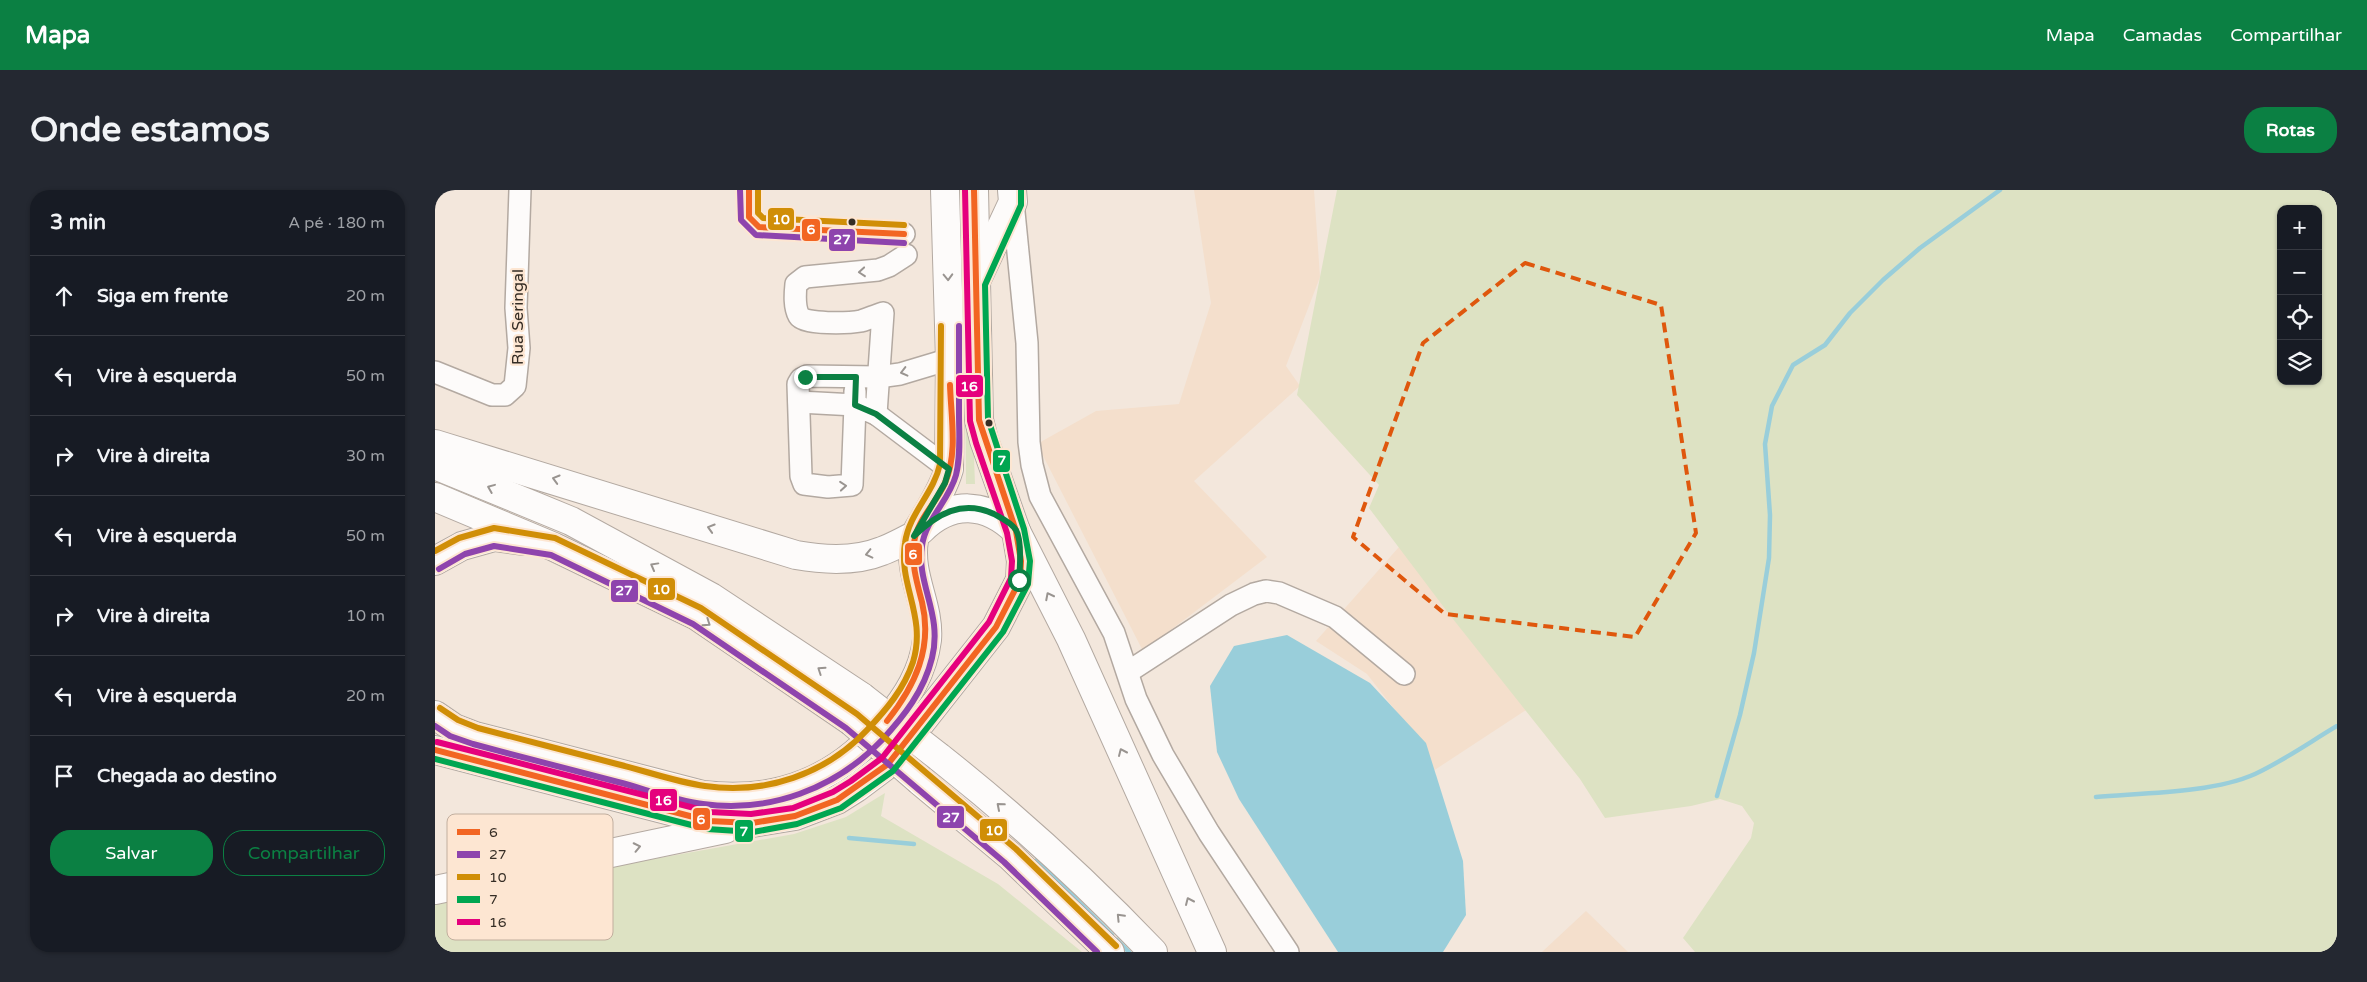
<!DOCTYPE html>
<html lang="pt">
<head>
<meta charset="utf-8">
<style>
  :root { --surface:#171b24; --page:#242831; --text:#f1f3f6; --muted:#9ea1a6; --line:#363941; --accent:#0b8043 }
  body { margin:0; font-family:"Varela Round",sans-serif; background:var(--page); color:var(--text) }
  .controls { position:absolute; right:15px; top:15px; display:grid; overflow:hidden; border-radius:10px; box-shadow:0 1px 4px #0004 }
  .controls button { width:45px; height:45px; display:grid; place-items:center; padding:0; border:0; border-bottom:1px solid var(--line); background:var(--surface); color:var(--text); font:25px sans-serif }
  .stop { position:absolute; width:15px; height:15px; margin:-11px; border:4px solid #0b8043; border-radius:50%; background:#fff }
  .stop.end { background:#0b8043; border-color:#fff; box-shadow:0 1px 5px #0008 }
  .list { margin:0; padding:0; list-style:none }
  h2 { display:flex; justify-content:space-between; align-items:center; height:65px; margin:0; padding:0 20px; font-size:21px }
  h2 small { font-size:16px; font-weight:400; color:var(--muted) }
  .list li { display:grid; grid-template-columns:32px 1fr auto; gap:15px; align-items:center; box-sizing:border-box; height:80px; padding:0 20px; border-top:1px solid var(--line) }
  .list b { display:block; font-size:19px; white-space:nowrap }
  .list em { font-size:16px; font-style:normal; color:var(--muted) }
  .actions { display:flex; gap:10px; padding:15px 20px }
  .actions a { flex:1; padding:11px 0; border:1px solid var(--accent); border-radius:20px; text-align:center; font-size:18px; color:var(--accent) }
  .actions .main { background:var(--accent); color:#fff }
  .icon { flex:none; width:28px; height:28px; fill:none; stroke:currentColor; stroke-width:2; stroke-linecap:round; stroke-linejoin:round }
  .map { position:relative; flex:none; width:1902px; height:762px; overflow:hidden; border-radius:20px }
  header { display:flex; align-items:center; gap:30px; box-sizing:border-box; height:70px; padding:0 25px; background:var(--accent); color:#fff }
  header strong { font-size:24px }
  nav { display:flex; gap:28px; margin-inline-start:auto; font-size:18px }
  .intro { display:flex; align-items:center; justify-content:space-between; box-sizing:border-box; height:120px; padding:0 30px }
  h1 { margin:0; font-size:35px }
  .button { padding:12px 22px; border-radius:20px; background:var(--accent); color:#fff; font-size:18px; font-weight:700 }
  main { display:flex; gap:30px; padding:0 30px }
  aside { flex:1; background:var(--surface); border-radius:20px; box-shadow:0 1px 4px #0004 }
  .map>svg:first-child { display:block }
</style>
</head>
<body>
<header>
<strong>Mapa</strong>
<nav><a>Mapa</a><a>Camadas</a><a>Compartilhar</a></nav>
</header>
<div class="intro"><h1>Onde estamos</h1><a class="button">Rotas</a></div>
<main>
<aside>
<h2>3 min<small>A pé · 180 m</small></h2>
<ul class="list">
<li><svg class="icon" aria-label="ahead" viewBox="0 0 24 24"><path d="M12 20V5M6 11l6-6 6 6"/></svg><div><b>Siga em frente</b></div><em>20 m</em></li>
<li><svg class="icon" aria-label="left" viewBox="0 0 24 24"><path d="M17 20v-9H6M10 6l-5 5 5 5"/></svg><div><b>Vire à esquerda</b></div><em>50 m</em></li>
<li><svg class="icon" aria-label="right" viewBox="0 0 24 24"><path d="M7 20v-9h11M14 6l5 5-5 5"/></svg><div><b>Vire à direita</b></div><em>30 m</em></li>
<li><svg class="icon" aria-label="left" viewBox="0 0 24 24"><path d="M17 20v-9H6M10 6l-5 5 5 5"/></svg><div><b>Vire à esquerda</b></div><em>50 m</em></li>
<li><svg class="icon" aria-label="right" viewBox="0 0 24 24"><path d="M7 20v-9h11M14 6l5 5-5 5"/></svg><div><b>Vire à direita</b></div><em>10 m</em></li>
<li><svg class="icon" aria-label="left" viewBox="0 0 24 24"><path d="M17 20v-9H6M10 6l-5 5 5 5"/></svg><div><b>Vire à esquerda</b></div><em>20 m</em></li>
<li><svg class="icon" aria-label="arrive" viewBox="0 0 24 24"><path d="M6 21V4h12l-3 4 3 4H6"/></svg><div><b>Chegada ao destino</b></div></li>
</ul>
<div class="actions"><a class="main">Salvar</a><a>Compartilhar</a></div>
</aside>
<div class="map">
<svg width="1902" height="762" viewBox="0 0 1902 762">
  <rect width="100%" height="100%" fill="#f3e7dc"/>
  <g fill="#f4dfcc">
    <polygon points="759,0 879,0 885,87 851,176 865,196 759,291 832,367 708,461 602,254 661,221 744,214 776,113"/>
    <polygon points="986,332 1111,507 995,583 977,542 932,484 881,451"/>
    <polygon points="1151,721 1193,762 1107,762"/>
  </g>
  <g fill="#dde2c3" fill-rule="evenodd">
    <polygon points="529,0 540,294 531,294"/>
    <path d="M902 0H1902V762H1260L1248 748 1316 648 1319 633 1307 616 1285 609 1256 616 1170 628 1145 589 1014 424 934 318 944 295 862 205ZM1846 19H1883V191H1846Z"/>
    <polygon points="450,603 446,626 563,694 647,762 0,762 0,708 359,644 411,627"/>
  </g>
  <polygon fill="#99ceda" points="852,445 935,493 991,553 1028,671 1031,725 1008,762 903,762 804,609 782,562 775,496 799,456"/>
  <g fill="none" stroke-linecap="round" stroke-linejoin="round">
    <g stroke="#99ceda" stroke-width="4.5">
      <polyline points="1282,606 1305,525 1319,463 1334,368 1335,325 1330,254 1337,216 1358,175 1390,155 1415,123 1448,90 1485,58 1565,0"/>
      <path d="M1661 607C1708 603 1778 603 1820 584 1848 571 1875 552 1902 536"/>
      <polyline points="414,648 479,654"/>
      <polyline points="602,670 677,745"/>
      <polyline points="682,750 694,762"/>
    </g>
    <defs>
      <g id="minor">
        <polyline points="314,0 314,27 324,37 469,44"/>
        <polyline points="578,12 592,153 594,252 597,275 605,306 679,443 701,509 728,565 774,643 853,762"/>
        <polyline points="0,182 57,205 70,205 80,196 84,158 81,118 85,0"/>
        <polyline points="364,212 420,215 420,201"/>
        <path d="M441 224 448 123C441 125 433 129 426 131 415 133 369 135 364 126 359 117 360 104 361 94L370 87 443 80 454 76 471 65"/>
        <polyline points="514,279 441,224 420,215 417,295 393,297 369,294 366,286 363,194 366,189 372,186 443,187 465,184 515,169"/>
        <polyline points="693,482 796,415 819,404 831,401 844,403 900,427 969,484"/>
      </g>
      <g id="major">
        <polyline points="543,87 578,12 577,0"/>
        <path d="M486 340C516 310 551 312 581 341"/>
        <path d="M0 525 19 538 40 546 268 605C344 614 403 590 452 531 472 507 488 482 492 450 495 415 473 386 479 350 480 342 487 334 491 326 500 311 509 296 514 279L515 169 510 0"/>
        <polyline points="0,560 274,631 317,633 360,626 402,610 421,598 453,574 561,437 585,390 586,371 581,341 549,250 544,230 539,0"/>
        <polyline points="0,700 290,639"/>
      </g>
      <g id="highway">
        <path d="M0 254 361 365C389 370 420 372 447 361 458 357 468 351 479 346"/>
        <polyline points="0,275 136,331 276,407 427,507"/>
        <polyline points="0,307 119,357 262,426 416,531"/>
        <polyline points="581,341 636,449 777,762"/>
        <polyline points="0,371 27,356 59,347 88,351"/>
        <path d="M504 567C580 627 651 692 718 762"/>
        <polyline points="485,591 575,666 675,762"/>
      </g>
    </defs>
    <use href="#minor" stroke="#b3a9a1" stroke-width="24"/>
    <use href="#major" stroke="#b3a9a1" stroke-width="30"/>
    <use href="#highway" stroke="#b3a9a1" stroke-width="30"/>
    <use href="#minor" stroke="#fdfbfa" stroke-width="21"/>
    <use href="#major" stroke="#fdfbfa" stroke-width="28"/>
    <use href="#highway" stroke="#fdfbfa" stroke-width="28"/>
    <defs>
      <g id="highway-bridge">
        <polyline points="427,507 504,567"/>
        <polyline points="416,531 485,591"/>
      </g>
    </defs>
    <use href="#highway-bridge" stroke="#b3a9a1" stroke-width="30" stroke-linecap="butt"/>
    <use href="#highway-bridge" stroke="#fdfbfa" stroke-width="28"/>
    <defs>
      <g id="bus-1">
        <polyline points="314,0 314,27 324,37 469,44"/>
        <path d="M452 531C480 496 498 458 487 412 482 393 476 373 479 353 482 329 501 314 510 293 523 263 516 227 515 195"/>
        <polyline points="0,560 274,631 317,633 360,626 402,610 453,574 561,437 585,390 586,371 581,341 544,230 539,0"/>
      </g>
      <g id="bus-2">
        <polyline points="305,0 306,30 321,45 469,53"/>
        <polyline points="4,379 30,364 59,356 116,365 258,434 411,538 569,672 662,762"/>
        <path d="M0 536 15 546 38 554C86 567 134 579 183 592 210 599 239 610 268 614 335 623 400 599 447 550 469 526 489 501 497 468 508 424 481 394 487 356 490 330 514 311 521 285 526 265 524 244 524 224 524 195 524 165 524 136"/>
      </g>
      <g id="bus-3">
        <polyline points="323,0 323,23 328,28 469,35"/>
        <polyline points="0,361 24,348 59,338 120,348 266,418 422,524 581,659 681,756"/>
        <path d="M5 518 23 530 43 538C89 550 136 562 182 574 211 581 241 592 270 596 330 605 391 584 432 540 451 520 469 499 478 472 492 426 463 395 470 353 474 323 499 303 505 274L506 136"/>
      </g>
      <polyline id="bus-4" points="0,569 272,639 318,642 362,634 406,618 458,581 568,442 593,394 595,371 589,339 553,229 550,95 586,15 586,0"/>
      <polyline id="bus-5" points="2,552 275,622 316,624 358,618 398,602 416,591 447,568 554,432 576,388 577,371 572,343 541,253 535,231 530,0"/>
    </defs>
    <use href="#bus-1" stroke="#fde6d2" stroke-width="10"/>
    <use href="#bus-2" stroke="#fde6d2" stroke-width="10"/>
    <use href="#bus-3" stroke="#fde6d2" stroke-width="10"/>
    <use href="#bus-4" stroke="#fde6d2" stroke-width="10"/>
    <use href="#bus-5" stroke="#fde6d2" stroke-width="10"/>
    <use href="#bus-1" stroke="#f26522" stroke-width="6"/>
    <use href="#bus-2" stroke="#8e44ad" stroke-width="6"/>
    <use href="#bus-3" stroke="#d08e07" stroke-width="6"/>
    <use href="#bus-4" stroke="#00a651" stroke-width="6"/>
    <use href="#bus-5" stroke="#e5007d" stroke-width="6"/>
  </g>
  <defs><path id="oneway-chevron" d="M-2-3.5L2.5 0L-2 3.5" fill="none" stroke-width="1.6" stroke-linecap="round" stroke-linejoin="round" transform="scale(1.25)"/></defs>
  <g stroke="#999490">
    <use href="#oneway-chevron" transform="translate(427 82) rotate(175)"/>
    <use href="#oneway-chevron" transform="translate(513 87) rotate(88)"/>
    <use href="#oneway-chevron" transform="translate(469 182) rotate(166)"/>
    <use href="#oneway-chevron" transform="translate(121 289) rotate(-164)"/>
    <use href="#oneway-chevron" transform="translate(408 296) rotate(-5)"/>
    <use href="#oneway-chevron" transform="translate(56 298) rotate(-158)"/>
    <use href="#oneway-chevron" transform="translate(276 338) rotate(-163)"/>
    <use href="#oneway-chevron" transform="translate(434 364) rotate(167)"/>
    <use href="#oneway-chevron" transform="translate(219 376) rotate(-151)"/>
    <use href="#oneway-chevron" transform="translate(614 406) rotate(-117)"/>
    <use href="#oneway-chevron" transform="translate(272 433) rotate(34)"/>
    <use href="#oneway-chevron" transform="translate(386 480) rotate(-146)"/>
    <use href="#oneway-chevron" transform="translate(687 562) rotate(-114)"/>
    <use href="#oneway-chevron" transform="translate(565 616) rotate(-139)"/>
    <use href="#oneway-chevron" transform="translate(202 657) rotate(-12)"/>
    <use href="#oneway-chevron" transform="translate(754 711) rotate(-114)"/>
    <use href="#oneway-chevron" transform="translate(685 727) rotate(-134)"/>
  </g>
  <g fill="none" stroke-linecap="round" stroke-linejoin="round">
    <path stroke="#0b8043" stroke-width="6" d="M370 187H421L420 215 441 224 514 279 510 293 479 346C502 324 527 309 559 324 566 328 576 332 581 340 587 350 585 378 584 390"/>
  </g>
  <path fill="none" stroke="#df570d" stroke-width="4" stroke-dasharray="10 6" stroke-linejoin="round" d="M1090 73 1226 115 1261 343 1200 447 1010 424 918 347 988 153Z"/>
  <g fill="#352d25" stroke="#fde6d2" stroke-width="2">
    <circle cx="417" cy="32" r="4.5"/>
    <circle cx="554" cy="233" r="4.5"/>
  </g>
  <g text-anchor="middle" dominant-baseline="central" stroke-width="4.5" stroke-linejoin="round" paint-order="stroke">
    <g font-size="16" fill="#352d25" stroke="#fde6d2">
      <text transform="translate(83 127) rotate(-90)">Rua Seringal</text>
    </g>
  </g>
  <rect x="12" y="624" width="166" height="126" rx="8" fill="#fde6d2" stroke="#c1ae9e" stroke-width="1"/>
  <rect x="22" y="639" width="23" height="6" fill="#f26522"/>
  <rect x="22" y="661" width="23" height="7" fill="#8e44ad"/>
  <rect x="22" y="684" width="23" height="6" fill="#d08e07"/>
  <rect x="22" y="706" width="23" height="7" fill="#00a651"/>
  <rect x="22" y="729" width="23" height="6" fill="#e5007d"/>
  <g font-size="14" fill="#352d25">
    <text x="54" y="647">6</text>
    <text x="54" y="669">27</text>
    <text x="54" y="692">10</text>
    <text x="54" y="714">7</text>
    <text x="54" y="737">16</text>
  </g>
  <g stroke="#fde6d2" stroke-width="2">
    <rect x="332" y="17" width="28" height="24" rx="5" fill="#d08e07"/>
    <rect x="366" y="28" width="20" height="24" rx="5" fill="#f26522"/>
    <rect x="393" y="38" width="28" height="24" rx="5" fill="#8e44ad"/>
    <rect x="520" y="184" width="29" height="24" rx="5" fill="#e5007d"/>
    <rect x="557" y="259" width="19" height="24" rx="5" fill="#00a651"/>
    <rect x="469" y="352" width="19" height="24" rx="5" fill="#f26522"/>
    <rect x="212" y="387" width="29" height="24" rx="5" fill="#d08e07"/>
    <rect x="175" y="389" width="29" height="24" rx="5" fill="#8e44ad"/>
    <rect x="214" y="598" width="29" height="24" rx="5" fill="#e5007d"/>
    <rect x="501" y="615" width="29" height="24" rx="5" fill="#8e44ad"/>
    <rect x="257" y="617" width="19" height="24" rx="5" fill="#f26522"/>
    <rect x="544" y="628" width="29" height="24" rx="5" fill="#d08e07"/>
    <rect x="299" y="629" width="20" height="24" rx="5" fill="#00a651"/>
  </g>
  <g font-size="14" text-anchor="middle" font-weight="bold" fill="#fff">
    <text x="346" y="34">10</text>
    <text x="376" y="44">6</text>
    <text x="407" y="54">27</text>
    <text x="534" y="201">16</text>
    <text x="567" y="275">7</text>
    <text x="478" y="369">6</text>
    <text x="226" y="404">10</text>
    <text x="189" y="405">27</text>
    <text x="228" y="615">16</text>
    <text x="516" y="632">27</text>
    <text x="266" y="634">6</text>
    <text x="559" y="645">10</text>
    <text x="309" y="646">7</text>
  </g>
</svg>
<div class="controls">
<button>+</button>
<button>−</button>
<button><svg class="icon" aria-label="locate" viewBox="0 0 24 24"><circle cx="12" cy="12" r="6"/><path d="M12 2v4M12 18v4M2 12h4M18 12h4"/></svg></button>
<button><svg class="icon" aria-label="layers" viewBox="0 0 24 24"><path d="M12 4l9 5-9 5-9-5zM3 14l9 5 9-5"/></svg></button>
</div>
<div class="stop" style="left:584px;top:390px"></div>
<div class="stop end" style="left:370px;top:187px"></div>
</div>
</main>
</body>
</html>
